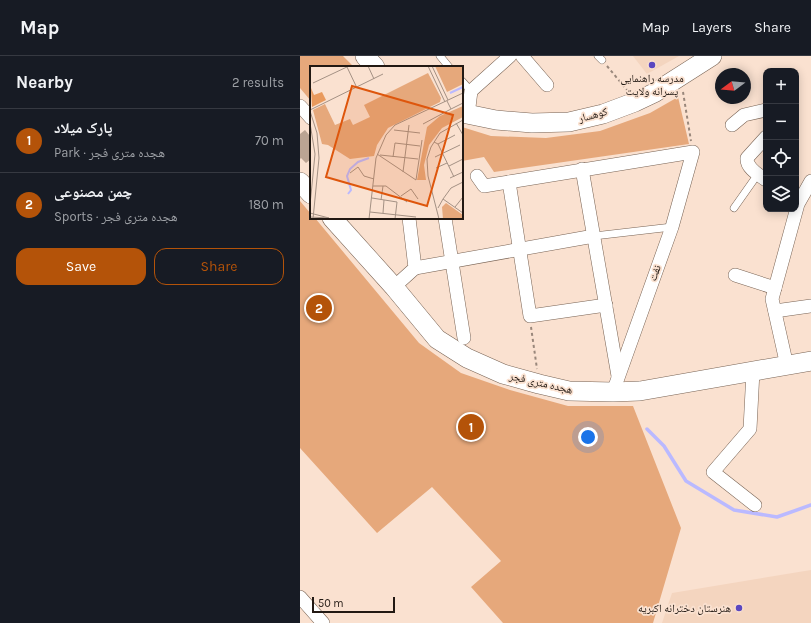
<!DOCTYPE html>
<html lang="en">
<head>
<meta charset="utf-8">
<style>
  :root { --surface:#171b24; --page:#20242c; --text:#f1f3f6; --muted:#9ea1a6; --line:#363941; --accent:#b45309 }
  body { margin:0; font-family:Karla,"Noto Naskh Arabic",sans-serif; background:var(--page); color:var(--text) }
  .controls { position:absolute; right:12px; top:12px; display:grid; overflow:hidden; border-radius:8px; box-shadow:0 2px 10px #0003 }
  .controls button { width:36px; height:36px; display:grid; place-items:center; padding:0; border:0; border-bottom:1px solid var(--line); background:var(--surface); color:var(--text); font:20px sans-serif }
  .compass { position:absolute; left:415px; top:12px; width:36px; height:36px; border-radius:50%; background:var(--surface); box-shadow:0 2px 10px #0003; rotate:254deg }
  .scale { position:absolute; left:12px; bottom:10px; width:83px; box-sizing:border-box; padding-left:4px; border:2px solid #221913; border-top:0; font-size:11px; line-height:14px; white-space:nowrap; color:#221913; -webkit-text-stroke:3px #fae1d0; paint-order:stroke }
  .you { position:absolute; left:288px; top:381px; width:14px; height:14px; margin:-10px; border:3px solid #fff; border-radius:50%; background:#1a73e8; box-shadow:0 0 0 6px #1a73e833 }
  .badge { display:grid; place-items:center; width:26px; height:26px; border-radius:50%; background:var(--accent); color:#fff; font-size:13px; font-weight:700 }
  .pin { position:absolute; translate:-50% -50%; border:2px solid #fff; box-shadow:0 1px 4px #0006 }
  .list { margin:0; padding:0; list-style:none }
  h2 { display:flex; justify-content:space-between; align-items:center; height:52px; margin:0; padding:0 16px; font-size:17px }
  h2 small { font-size:13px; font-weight:400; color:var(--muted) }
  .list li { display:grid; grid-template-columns:26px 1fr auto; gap:12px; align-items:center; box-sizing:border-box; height:64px; padding:0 16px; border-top:1px solid var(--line) }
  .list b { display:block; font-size:15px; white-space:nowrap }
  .list p { margin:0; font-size:13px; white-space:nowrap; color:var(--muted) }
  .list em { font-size:13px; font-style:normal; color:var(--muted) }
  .actions { display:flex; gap:8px; padding:12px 16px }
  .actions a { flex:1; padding:9px 0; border:1px solid var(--accent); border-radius:12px; text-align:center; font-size:14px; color:var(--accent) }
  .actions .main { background:var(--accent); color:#fff }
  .icon { flex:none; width:22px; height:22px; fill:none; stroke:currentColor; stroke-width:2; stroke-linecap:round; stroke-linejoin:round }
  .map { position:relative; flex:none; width:511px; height:567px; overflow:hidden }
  header { display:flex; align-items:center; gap:24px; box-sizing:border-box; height:56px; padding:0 20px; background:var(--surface); border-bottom:1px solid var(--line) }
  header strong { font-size:19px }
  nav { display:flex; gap:22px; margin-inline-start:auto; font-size:14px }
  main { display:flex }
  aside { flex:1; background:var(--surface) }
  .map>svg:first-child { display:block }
</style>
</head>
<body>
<header>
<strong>Map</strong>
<nav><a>Map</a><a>Layers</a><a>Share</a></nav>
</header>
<main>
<aside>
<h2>Nearby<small>2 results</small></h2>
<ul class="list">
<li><span class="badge">1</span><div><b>پارک میلاد</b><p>Park · هجده متری فجر</p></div><em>70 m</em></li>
<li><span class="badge">2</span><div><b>چمن مصنوعی</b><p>Sports · هجده متری فجر</p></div><em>180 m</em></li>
</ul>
<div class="actions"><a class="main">Save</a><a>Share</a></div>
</aside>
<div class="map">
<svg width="511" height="567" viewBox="0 0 511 567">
  <rect width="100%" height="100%" fill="#fae1d0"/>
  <g fill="#f4d5bf">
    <polygon points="333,0 379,0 347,18"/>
    <polygon points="511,514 511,567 362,567 372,537"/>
  </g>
  <g fill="#e6a87b">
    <polygon points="0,0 43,0 54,11 11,11 11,45 0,32"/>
    <polygon points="378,41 389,88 194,116 184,101 162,105 162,71 191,80 246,82 300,75 350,57"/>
    <polygon points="0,145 11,158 11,162 15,162 119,287 161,317 210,334 268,350 333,350 381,472 353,567 203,567 171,531 201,505 132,431 77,477 0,392"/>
  </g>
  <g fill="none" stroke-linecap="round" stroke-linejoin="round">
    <polyline stroke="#bab9ff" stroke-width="3.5" points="347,373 364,390 386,425 434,454 477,461 511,449"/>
  </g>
  <polygon fill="#bba493" points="5,74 10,80 11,79 11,103 6,107 1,102 0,103 0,78"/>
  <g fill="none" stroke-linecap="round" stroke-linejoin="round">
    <defs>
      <g id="lane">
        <polyline points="140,0 149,11"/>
        <polyline points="298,0 302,4"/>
        <polyline points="162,25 171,35"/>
        <polyline points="434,152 458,118"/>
        <polyline points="294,180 372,171"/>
      </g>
      <g id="street">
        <polyline points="222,0 247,29"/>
        <polyline points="0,50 11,62"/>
        <polyline points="168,59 171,35 210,0"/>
        <polyline points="432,69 444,59 466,54"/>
        <path d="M466 81 447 102C446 112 459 119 466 124"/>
        <polyline points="282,113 318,320"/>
        <polyline points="177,120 184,130 393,96 372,171 313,336"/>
        <polyline points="209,126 230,260 306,249"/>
        <polyline points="145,162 164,282"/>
        <polyline points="115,212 294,180"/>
        <polyline points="435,219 475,232"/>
        <polyline points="94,231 115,212 109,162"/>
        <polyline points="475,255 511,250"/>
        <polyline points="487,310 472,243 498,148 511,125"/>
        <polyline points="453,315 450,373 413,416 455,449"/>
        <polyline points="0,541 23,567"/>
      </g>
      <g id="secondary">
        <polyline points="65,0 75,11"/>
        <polyline points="162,57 196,64 232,67 269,66 303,58 335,46 354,37 412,0"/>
        <polyline points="0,126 11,138"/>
        <polyline points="32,162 94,231 137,283 167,302 203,318 239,328 269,335 313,336 340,335 511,305"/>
      </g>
    </defs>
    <use href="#lane" stroke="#786354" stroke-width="8"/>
    <use href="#street" stroke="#786354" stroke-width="14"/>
    <use href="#secondary" stroke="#786354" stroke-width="20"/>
    <g stroke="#99877b" stroke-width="2" stroke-dasharray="3 3" stroke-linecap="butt">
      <polyline points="307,10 327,34"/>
      <polyline points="383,36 391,85"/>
      <polyline points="231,271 237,313"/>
    </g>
    <use href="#lane" stroke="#fff" stroke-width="7"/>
    <use href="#street" stroke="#fff" stroke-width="13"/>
    <use href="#secondary" stroke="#fff" stroke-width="19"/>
  </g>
  <g fill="#5a47c0" stroke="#fae1d0" stroke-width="1.5">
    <circle cx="352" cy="9" r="4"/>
    <circle cx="439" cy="552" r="4"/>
  </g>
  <g text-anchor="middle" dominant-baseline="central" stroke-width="3.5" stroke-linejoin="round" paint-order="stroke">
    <g font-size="11" fill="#221913" stroke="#fae1d0">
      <text x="352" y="22">مدرسه راهنمایی<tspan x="352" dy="13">پسرانه ولایت</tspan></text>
      <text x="431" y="552" text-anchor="end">هنرستان دخترانه اکبریه</text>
    </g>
    <g font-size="11" fill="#221913" stroke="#fae1d0">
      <text transform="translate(293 59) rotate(-15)">کوهسار</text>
      <text transform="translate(355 217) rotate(-70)">نفت</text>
      <text transform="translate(241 327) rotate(13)">هجده متری فجر</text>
    </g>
  </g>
  <g transform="translate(10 10)">
    <rect width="153" height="153" fill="#fae1d0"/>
    <path d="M125 0H153V18L137 26ZM118 7 131 32 130 36 78 62 67 79 64 90 40 93 18 79 12 78 3 44 15 38 25 59 40 53 43 59 60 51 54 39ZM153 40V51L132 62 119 79 114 99 116 114H107L117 61 130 50ZM136 137 153 149V153H133L132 141Z" fill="#e6a87b"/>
    <path d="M1 22 4 29 12 26 16 34 2 41Z" fill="#e99a5d"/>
    <path fill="none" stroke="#bab9ff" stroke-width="2" d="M140 27 153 21M38 128 41 124 37 110 40 103 48 96 59 92"/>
    <path fill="none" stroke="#a49184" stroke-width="1" d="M58 0 64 13M118 0 135 36M122 0 138 34M37 1 47 22M3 17 39 0M141 43 153 37M0 44 73 8M0 45 7 67 9 92 3 153M0 57 5 88 0 139M146 57 153 69M113 58 141 43 137 35M84 64 110 67M124 76 128 78 144 111M128 78 145 69M67 88 106 114 112 74M70 89 108 93M83 91 85 77 110 80M125 91 150 79M139 100 153 93M126 102 137 97M93 106 99 59M40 107 48 101 54 110 64 113M140 112 153 106M63 120H76L97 136M91 130 101 123 108 133M62 132 87 136 85 153M133 133 141 122 153 116M71 134 73 120M145 141 153 131M128 142 133 133 153 147M60 146 106 151M0 147 19 152 0 151M73 147 74 134M59 153 66 92 76 69 85 59 153 27M129 153 118 110 117 93 121 81 130 67 153 54"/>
    <path fill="#de560c" fill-opacity="0.15" stroke="#de560c" stroke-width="2" d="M42 20 143 49 117 140 16 111Z"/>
    <rect width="153" height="153" fill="none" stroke="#221913" stroke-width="2"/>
  </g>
</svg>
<div class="controls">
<button>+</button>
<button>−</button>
<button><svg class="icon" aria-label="locate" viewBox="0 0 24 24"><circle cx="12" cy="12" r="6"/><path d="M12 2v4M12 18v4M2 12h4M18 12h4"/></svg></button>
<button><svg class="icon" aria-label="layers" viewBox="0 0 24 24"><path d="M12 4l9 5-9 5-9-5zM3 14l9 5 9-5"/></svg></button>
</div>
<svg class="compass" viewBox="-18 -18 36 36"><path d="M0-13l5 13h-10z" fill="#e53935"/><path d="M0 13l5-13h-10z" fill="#9ea1a6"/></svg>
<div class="scale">50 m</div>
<div class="you"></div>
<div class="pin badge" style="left:171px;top:371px">1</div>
<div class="pin badge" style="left:19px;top:252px">2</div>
</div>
</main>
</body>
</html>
